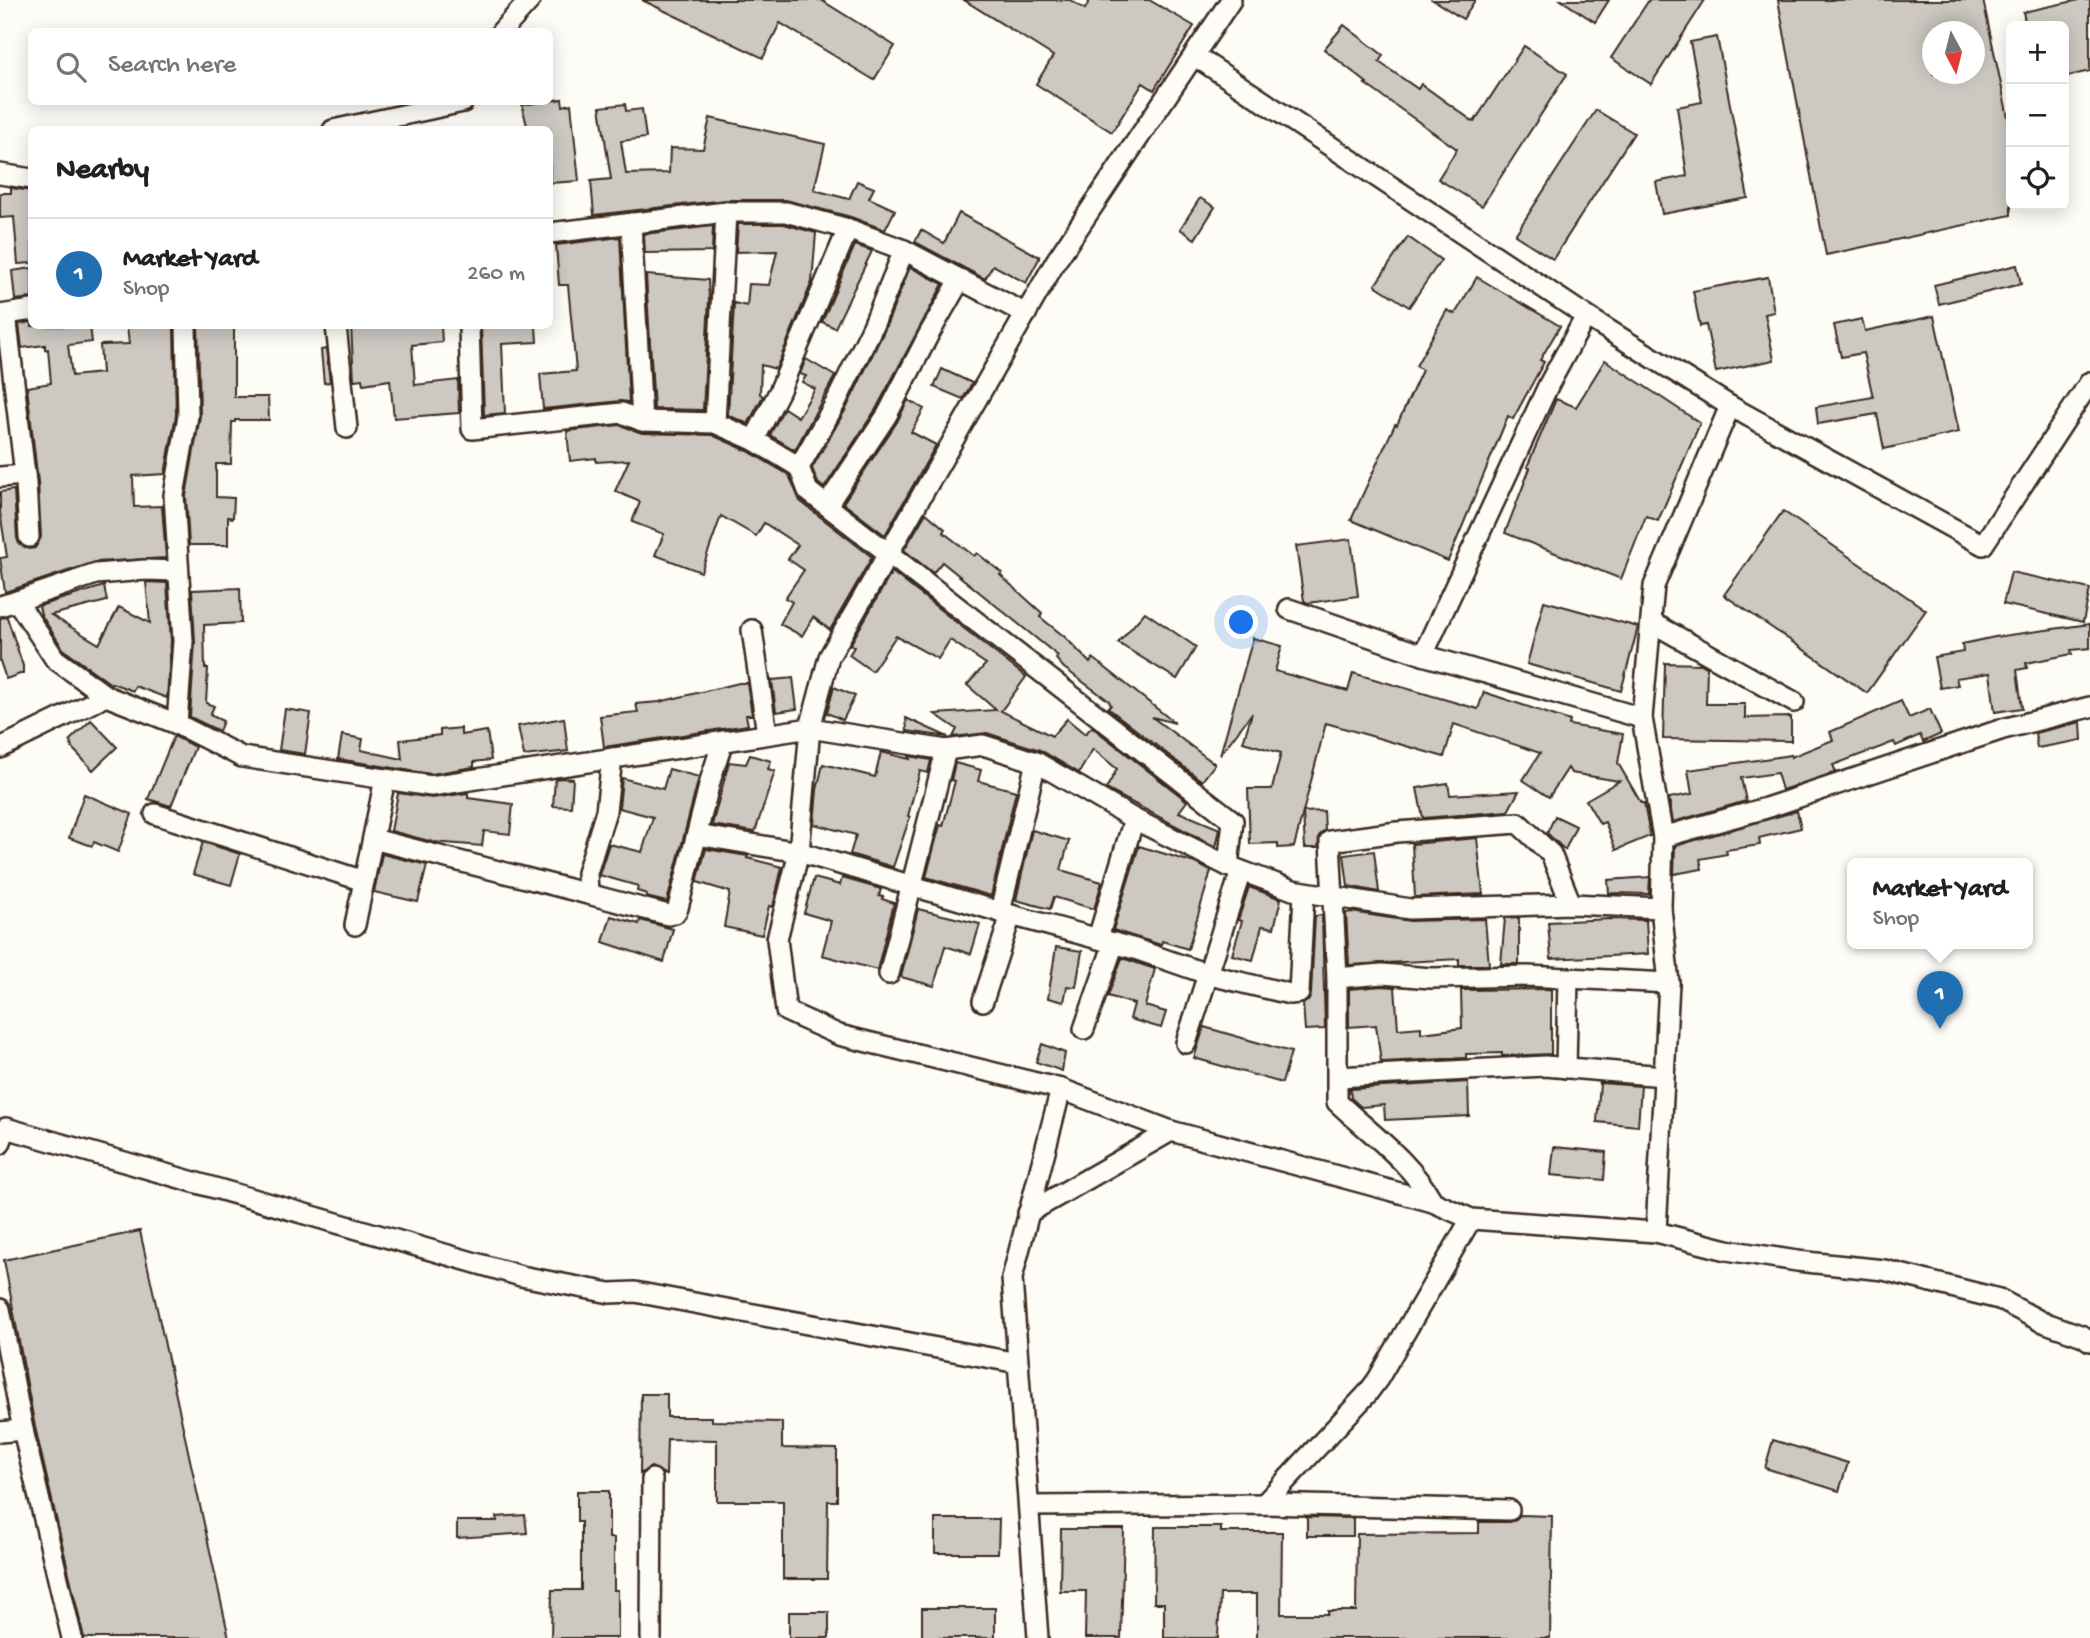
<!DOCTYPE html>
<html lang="en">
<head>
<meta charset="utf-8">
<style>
  :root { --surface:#fff; --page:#f6f6f6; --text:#202124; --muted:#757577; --line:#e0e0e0; --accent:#1f6fb2 }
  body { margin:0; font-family:"Gochi Hand",sans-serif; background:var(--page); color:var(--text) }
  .controls { position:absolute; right:21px; top:21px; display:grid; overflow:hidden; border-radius:10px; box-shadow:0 4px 18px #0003 }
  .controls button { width:63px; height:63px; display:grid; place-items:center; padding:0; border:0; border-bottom:2px solid var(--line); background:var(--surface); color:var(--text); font:35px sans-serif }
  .compass { position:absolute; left:1922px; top:21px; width:63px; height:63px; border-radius:50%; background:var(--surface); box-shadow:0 4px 18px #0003; rotate:173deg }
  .you { position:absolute; left:1242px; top:623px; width:24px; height:24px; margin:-18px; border:5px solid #fff; border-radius:50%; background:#1a73e8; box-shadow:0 0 0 10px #1a73e833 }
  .badge { display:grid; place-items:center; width:46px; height:46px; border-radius:50%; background:var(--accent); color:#fff; font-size:23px; font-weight:700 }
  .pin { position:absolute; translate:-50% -58px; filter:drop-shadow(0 2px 4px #0008) }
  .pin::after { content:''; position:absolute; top:37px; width:24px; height:21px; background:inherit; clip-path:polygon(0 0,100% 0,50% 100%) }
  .popup { position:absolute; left:1847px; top:858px; width:186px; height:91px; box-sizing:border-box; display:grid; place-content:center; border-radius:10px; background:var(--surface); filter:drop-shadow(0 2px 5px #0005); font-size:23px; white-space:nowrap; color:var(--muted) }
  .popup b { font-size:26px; color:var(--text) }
  .popup::after { content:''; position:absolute; left:50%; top:100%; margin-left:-14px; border:14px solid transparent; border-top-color:var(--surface) }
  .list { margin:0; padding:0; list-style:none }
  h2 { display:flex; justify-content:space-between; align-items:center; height:91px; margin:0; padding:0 28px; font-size:30px }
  h2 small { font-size:23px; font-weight:400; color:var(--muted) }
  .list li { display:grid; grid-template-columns:46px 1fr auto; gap:21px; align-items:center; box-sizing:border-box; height:112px; padding:0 28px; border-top:2px solid var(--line) }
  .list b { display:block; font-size:26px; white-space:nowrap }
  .list p { margin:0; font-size:23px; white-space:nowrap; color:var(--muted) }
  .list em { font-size:23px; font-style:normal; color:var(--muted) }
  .icon { flex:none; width:38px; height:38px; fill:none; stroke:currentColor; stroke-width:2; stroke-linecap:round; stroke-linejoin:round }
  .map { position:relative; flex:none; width:2090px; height:1638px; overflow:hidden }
  .search { position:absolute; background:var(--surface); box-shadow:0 4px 18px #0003; left:28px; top:28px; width:525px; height:77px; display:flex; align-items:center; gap:18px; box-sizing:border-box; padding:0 24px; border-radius:10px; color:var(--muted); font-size:26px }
  .panel { position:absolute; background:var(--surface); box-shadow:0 4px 18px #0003; left:28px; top:126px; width:525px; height:203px; border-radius:10px }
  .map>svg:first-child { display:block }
</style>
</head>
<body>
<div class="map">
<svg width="2090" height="1638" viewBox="0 0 2090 1638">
  <rect width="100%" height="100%" fill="#fdfcf7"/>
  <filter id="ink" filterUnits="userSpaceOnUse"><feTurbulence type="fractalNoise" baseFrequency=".0143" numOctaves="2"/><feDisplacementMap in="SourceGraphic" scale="14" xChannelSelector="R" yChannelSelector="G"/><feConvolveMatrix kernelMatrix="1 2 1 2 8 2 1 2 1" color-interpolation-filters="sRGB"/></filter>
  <g filter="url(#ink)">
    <g fill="#cdc8c2" stroke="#3b2a1e" stroke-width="2" fill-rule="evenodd">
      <polygon points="642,0 821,0 895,46 874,80 780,23 763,58"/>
      <polygon points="964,0 1070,0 1085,9 1090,0 1149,0 1194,26 1154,90 1143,83 1112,132 1036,84 1053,56"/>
      <polygon points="1433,0 1475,0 1463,19"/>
      <polygon points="1561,0 1609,0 1595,22"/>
      <polygon points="1649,0 1705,0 1651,84 1611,58"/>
      <path d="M1778 0H1983L2011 131V215L1826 255ZM1933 32H1975V74H1933Z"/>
      <polygon points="2079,0 2090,0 2090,71 2064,77 2064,26 2026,26 2023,12"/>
      <polygon points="1344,25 1383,55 1379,62 1418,89 1421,84 1474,122 1524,46 1567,74 1482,206 1438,179 1457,149 1365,84 1367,83 1324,49"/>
      <polygon points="1717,37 1748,198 1662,214 1656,182 1687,176 1677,107 1702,102 1690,42"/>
      <polygon points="562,99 563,106 571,104 579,181 550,183 550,130 528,130 522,105"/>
      <polygon points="625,104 626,111 642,109 646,138 621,141 626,174 669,173 670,148 703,149 710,118 825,144 814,190 849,199 857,181 874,188 869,198 895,210 885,230 851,217 786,200 725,200 594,215 591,181 611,179 600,107"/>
      <polygon points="1596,110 1634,133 1553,259 1515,235"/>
      <polygon points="11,188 32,191 32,263 18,264 14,217 0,218 0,193 11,193"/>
      <polygon points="1200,198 1215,207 1195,239 1180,229"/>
      <polygon points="959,213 1040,257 1026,283 993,265 985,279 915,242 921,230 944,243"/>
      <polygon points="738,224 784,224 816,233 812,282 776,369 761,365 760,394 763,396 748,424 728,415 734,303 747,306 749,284 769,285 777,251 736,252"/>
      <polygon points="713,226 712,252 645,253 644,234"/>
      <polygon points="620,237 629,402 621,401 543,409 540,374 576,371 568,285 559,285 556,245"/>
      <polygon points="1408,237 1441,260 1409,307 1375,285"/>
      <polygon points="855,245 872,251 835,328 822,322"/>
      <polygon points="2017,265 2021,284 1939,304 1934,285"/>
      <polygon points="910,267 943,284 876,409 824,488 818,483 812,468 846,409 884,331"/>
      <polygon points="32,268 32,298 15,300 12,271"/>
      <polygon points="646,275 708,280 709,299 703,410 654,409"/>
      <polygon points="1477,277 1560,326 1540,360 1544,362 1513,419 1508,416 1448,561 1351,520 1395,424 1397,425 1422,370 1416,366 1447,310 1455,314"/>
      <polygon points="1768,277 1774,312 1765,314 1774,360 1716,372 1706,325 1700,326 1693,291"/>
      <polygon points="1934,316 1959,432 1884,449 1877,414 1818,424 1816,407 1873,397 1863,353 1841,357 1834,325 1862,319 1865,331"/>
      <polygon points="32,322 32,326 90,326 92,342 68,345 72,376 102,373 100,345 129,344 127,326 174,326 176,415 165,474 133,476 134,507 162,506 166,558 95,562 5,592 0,558 7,557 0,512 0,492 14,490 17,538 19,544 29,549 35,548 41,537 38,482 27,387 51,383 48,349 45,350 45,345 22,348 19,324"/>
      <polygon points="198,326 234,326 234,397 268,397 269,420 235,420 235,422 232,422 231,464 216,464 216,497 234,498 233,518 228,517 228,545 189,545 186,496 200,416"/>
      <polygon points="351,326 441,326 442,342 412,345 415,385 458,380 459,413 394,418 390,380 363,384 362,379 354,380"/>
      <polygon points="481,326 536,326 537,342 502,344 505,413 484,415"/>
      <polygon points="326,349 330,382 324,383 321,350"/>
      <polygon points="806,359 835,376 795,450 770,435 784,408 798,417 815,389 802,382 806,376 800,374"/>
      <polygon points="1605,360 1700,423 1658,521 1646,516 1621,579 1505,533 1530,468 1527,467 1556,399 1576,407"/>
      <polygon points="942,369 972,383 963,399 934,387"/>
      <polygon points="908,400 924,409 911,432 936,445 885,535 843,503 897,422"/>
      <polygon points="620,425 642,433 712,435 748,451 789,475 800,501 872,557 830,630 813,617 802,636 780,624 792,602 785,598 804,570 788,559 798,545 764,523 756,536 721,516 701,572 655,555 664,534 632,522 640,502 615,491 629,460 596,462 596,458 570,461 567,431"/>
      <polygon points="1783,511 1926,610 1867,693 1724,595"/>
      <polygon points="926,513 945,529 943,532 974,556 977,553 1002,573 1000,575 1042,613 1040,617 1066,638 1090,663 1093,658 1175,723 1152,717 1215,764 1202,781 1108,708 1111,705 1109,701 1064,668 1056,659 1058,656 942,562 933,573 904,550"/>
      <polygon points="1351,539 1358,596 1308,603 1304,601 1296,546"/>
      <polygon points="892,572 1026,677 1001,711 1052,736 1067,719 1085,734 1092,727 1187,801 1179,812 1220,829 1216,847 1106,789 1117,769 1093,749 1079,773 1040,750 987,733 953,737 957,729 935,714 996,710 967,685 986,664 950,640 938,659 896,636 872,671 849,655 854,647 850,645"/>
      <polygon points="2011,572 2090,589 2083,622 2003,604"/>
      <polygon points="146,582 167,583 171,641 167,698 135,686 133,691 112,683 111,684 64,650 41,615 39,606 104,586 107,601 51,615 99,644 119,607 150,623"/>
      <polygon points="240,588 241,623 204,625 205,668 208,668 206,703 214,706 210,715 223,721 219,731 190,717 195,642 192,590"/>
      <polygon points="1544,601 1638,627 1621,691 1527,664"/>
      <polygon points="1145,612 1196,647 1177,679 1118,643"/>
      <polygon points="7,617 23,666 23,673 6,679 0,661 0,618"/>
      <polygon points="2090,624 2090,648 2071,650 2072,654 2026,663 2027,668 2017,670 2022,708 1995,712 1990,673 1956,678 1958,685 1940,688 1934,657 1963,652 1962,644 1995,637"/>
      <polygon points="1253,638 1282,646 1275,671 1348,691 1353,673 1478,709 1484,692 1570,721 1569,725 1623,734 1618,763 1641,803 1644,803 1650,836 1616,850 1605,822 1600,824 1586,800 1619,781 1571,773 1568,768 1549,797 1523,780 1540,753 1454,724 1444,757 1326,723 1294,847 1278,848 1278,843 1250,844 1248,789 1272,789 1281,753 1243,742 1252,713 1220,755"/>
      <polygon points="1665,663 1701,664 1707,667 1706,704 1745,704 1745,718 1791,717 1791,741 1663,739"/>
      <polygon points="793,678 797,709 776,712 772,680"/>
      <polygon points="739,683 747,683 752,715 746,715 748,725 604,747 600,716 638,712 636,704 659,702"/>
      <polygon points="834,687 855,696 843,720 827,713"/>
      <polygon points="1901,701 1909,718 1930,709 1941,734 1923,742 1920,735 1896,746 1894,742 1833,765 1836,772 1782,790 1777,773 1741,778 1746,801 1673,822 1669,798 1692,794 1688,770 1791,755 1791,757 1833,740 1830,732"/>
      <polygon points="285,709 311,713 305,754 279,750"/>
      <polygon points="564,718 568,751 524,756 518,726"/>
      <polygon points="906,718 948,737 907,731"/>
      <polygon points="91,720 117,747 93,770 72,748 70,740"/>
      <polygon points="2081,722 2082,740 2037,748 2035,733"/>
      <polygon points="461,728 461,735 487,731 491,760 474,762 474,767 431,774 338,759 342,735 363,739 361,750 402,759 400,740 440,735 440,730"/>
      <polygon points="174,736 195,747 171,806 148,799"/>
      <polygon points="881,752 910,759 909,756 931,760 928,773 920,771 908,816 910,817 893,867 850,854 856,835 814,824 817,790 823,764 875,777"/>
      <polygon points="750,755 771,761 768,769 775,771 755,832 712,825 729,762 746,764"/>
      <polygon points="955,763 981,770 978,781 1016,791 991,896 926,877 940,825 943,826 955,781 951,780"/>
      <polygon points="669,769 699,777 667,902 646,897 647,894 637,891 638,886 599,875 609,844 642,852 653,817 619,808 622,778 663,789"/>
      <polygon points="561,778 573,779 571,807 553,806 555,779"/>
      <polygon points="1448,783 1450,795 1519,791 1508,811 1423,818 1417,788"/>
      <polygon points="398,793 432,798 468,793 468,798 513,804 510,834 484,831 482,846 433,842 391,831"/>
      <polygon points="84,794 132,814 118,852 94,842 92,846 69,838"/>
      <polygon points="1324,811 1325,830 1319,836 1318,848 1305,848 1303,812"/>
      <polygon points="1797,811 1801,828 1759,838 1760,845 1726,850 1727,854 1700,859 1702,869 1674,874 1675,846"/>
      <polygon points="1555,816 1576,826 1565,850 1547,833"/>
      <polygon points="1032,830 1069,841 1061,870 1102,882 1094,909 1054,897 1050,909 1016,900"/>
      <polygon points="1477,838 1483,894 1415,897 1412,844"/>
      <polygon points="203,842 240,854 231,885 193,874"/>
      <polygon points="1139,846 1195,863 1211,871 1188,949 1162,941 1161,945 1113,930"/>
      <polygon points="706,849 748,856 747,858 782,867 773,907 769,906 762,935 724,927 730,892 697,882"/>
      <polygon points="1374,851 1379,892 1348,886 1344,855"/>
      <polygon points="382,854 427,865 418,902 374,892"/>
      <polygon points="1650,877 1649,894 1609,893 1608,880"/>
      <polygon points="814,878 840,885 842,878 881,889 879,896 883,897 882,899 894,903 877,970 822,955 831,921 804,913"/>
      <polygon points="1249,887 1281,899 1274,928 1262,926 1253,960 1232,955 1242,921 1238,920"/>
      <polygon points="918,909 980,924 971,954 945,946 934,986 901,977"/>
      <polygon points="1351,912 1410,921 1485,919 1489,965 1459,965 1459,959 1349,965 1346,913"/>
      <polygon points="1322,915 1325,1029 1305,1030 1303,1004 1309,1000 1311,994 1315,916"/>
      <polygon points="611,916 639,924 640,920 673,929 664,962 603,942"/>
      <polygon points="1505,918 1519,918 1519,964 1501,964"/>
      <polygon points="1611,919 1646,920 1648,954 1551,959 1548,922"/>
      <polygon points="1056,947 1082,951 1076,987 1067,986 1064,1002 1048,998"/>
      <polygon points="1122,958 1155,969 1145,1006 1166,1012 1161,1028 1130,1019 1134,1004 1108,996"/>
      <polygon points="1382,986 1395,987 1398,1029 1421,1027 1421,1033 1462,1028 1461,990 1551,989 1551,1054 1502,1056 1502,1053 1466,1054 1466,1058 1381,1062 1376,1025 1349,1027 1349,989"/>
      <polygon points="1204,1027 1291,1052 1282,1083 1194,1058"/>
      <polygon points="1042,1044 1065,1053 1062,1071 1036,1062"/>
      <polygon points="1468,1082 1469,1116 1385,1120 1384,1105 1361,1107 1351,1098 1350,1089"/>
      <polygon points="1600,1083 1641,1086 1638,1126 1597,1122"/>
      <polygon points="1554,1147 1606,1152 1604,1180 1551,1175"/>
      <polygon points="140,1231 229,1638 84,1638 35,1427 4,1260"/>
      <polygon points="641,1394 667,1394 667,1417 712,1417 712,1421 782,1422 782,1448 837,1449 837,1501 828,1501 827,1579 783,1579 783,1501 717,1501 717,1440 667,1439 666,1475 651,1467 640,1474"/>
      <polygon points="1773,1440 1848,1463 1839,1491 1765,1468"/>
      <polygon points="577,1491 609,1491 609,1538 614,1538 614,1590 618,1590 618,1638 551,1638 552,1590 581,1590 581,1522 577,1522"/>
      <polygon points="525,1515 527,1533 457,1538 457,1521 497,1521 496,1517"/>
      <polygon points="1520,1515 1552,1516 1550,1638 1257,1638 1257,1594 1220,1594 1218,1638 1164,1638 1164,1603 1154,1603 1155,1527 1221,1527 1221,1532 1282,1532 1281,1614 1328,1614 1328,1611 1356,1611 1357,1534 1479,1533 1479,1522 1509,1522 1515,1520"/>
      <polygon points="1307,1517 1353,1518 1353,1536 1307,1536"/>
      <polygon points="935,1519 999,1519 998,1553 935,1553"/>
      <polygon points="1061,1529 1124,1529 1121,1638 1085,1638 1086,1591 1060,1591"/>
      <rect x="922" y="1608" width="73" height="30"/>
      <rect x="789" y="1612" width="40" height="26"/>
    </g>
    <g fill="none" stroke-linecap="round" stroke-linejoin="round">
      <defs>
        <g id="minor">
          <polyline points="1231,0 1056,261 829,657 810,728 799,852 777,939 786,1011 839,1035 1061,1089 1171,1131 1433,1202 1471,1219 1656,1232 1727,1250 1797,1261 1884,1270 1999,1299 2040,1321 2083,1336 2090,1341"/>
          <polyline points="501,32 530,0"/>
          <polyline points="1195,56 1586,316 1730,406 1983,545 2090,382"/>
          <polyline points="333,130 463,102"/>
          <polyline points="0,174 32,179"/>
          <polyline points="631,223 642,421"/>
          <polyline points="550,233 726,212 786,212 848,229 904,250 1026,314"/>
          <polyline points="0,315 32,310"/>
          <polyline points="6,315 26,483 29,537"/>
          <polyline points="336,326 347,428"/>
          <polyline points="469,326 472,429 622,413 642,421 715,423 754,440 799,467 808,491 1233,821 1228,866"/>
          <polyline points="715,423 726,212"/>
          <polyline points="754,440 779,392 848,229"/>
          <polyline points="799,467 835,404 873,326 904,250"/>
          <polyline points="0,477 25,475"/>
          <polyline points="827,505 887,415 929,334 960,280"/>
          <polyline points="17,601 96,574 145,570 178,571"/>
          <polyline points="0,606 17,601 55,659 106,696 177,724 242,757 431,786 810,728 946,750 983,745 1036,762 1134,819 1228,866 1293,890 1410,909 1571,904 1661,908"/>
          <polyline points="1289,609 1423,655 1642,718 1663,837 1661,908 1669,983 1656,1232"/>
          <polyline points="1651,622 1794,702"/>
          <polyline points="752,630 767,734"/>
          <polyline points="1423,655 1549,384 1586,316"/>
          <polyline points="1642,718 1654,586 1730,406"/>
          <polyline points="177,724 183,641 174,495 188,416 186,326"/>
          <polyline points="0,748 106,696"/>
          <polyline points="612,758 606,811 587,873 588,894 668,915 675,913 678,908 711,778 723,741"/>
          <polyline points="155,814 364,881"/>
          <polyline points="697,835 799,852 1000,912 1135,949 1210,975 1290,994 1299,993 1304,893"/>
          <polyline points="1663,837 1766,808 2003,729 2090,707"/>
          <polyline points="373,839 588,894"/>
          <polyline points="1000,912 1036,762"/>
          <polyline points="355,925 385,779"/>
          <polyline points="1098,938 1134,819"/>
          <polyline points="889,974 946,750"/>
          <polyline points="1337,978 1382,974 1431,978 1527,976 1669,983"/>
          <polyline points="983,1001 1011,915"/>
          <polyline points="1084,1029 1114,943"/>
          <polyline points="1186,1043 1241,871"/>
          <polyline points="1566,1068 1568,978"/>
          <polyline points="1338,1077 1545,1066 1664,1076"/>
          <polyline points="0,1144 6,1128 521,1276 610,1293 635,1292 1018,1363"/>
          <path d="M1433 1202C1409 1160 1371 1134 1337 1102V978L1330 841 1397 832 1518 823 1551 854 1571 904"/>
          <polyline points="1028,1213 1171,1131"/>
          <polyline points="0,1309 23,1430 72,1638"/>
          <polyline points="0,1432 23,1430"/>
          <polyline points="1264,1504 1367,1394 1378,1379 1471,1219"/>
          <polyline points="1029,1506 1264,1504 1509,1510"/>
          <polyline points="651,1638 652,1479"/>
          <polyline points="1038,1638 1012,1278 1061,1089"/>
        </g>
      </defs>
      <use href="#minor" stroke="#3b2a1e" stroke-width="24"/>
      <use href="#minor" stroke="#fdfcf7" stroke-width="19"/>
    </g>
  </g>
</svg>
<div class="controls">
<button>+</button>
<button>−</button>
<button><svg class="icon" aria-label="locate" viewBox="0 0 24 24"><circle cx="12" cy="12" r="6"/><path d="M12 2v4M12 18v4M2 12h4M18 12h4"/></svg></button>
</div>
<svg class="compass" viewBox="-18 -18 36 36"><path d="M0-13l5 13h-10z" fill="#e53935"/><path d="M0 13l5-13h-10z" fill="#757577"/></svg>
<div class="you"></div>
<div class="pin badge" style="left:1940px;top:1029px">1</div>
<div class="popup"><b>Market Yard</b>Shop</div>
<div class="search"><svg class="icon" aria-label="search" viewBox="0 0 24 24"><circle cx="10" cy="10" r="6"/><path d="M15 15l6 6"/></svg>Search here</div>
<section class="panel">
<h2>Nearby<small></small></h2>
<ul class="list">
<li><span class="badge">1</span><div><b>Market Yard</b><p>Shop</p></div><em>260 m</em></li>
</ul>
</section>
</div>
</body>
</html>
